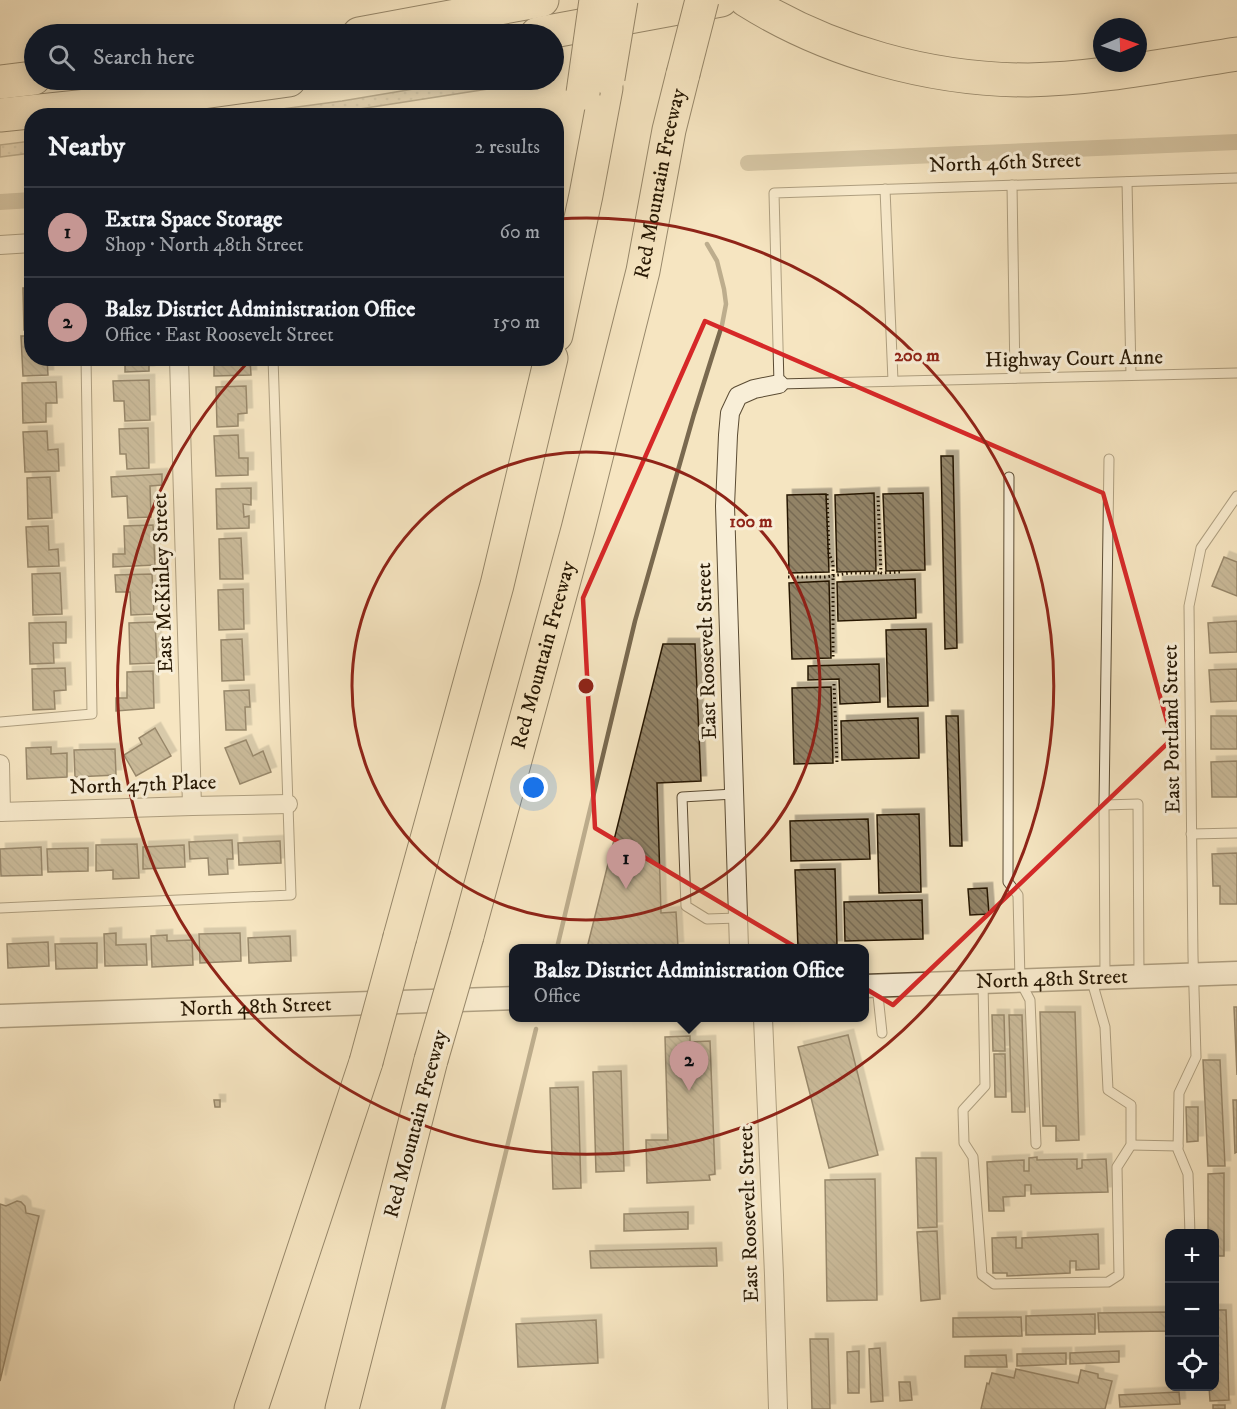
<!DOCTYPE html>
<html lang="en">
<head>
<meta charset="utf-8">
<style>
  :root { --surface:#171b24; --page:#20242c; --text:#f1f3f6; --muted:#9ea1a6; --line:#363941; --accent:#c59692 }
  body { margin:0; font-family:"IM FELL DW Pica",serif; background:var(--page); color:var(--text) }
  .controls { position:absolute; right:18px; bottom:18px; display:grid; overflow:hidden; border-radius:12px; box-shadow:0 3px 15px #0003 }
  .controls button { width:54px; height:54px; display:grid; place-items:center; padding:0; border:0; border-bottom:2px solid var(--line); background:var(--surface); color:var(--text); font:30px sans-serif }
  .compass { position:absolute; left:1093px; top:18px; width:54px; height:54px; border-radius:50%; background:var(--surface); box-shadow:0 3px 15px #0003; rotate:88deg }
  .you { position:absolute; left:534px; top:788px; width:21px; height:21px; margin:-15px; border:4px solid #fff; border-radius:50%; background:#1a73e8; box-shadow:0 0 0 9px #1a73e833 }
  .badge { display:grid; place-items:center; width:39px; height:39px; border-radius:50%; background:var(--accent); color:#111; font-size:20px; font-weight:700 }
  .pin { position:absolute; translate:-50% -50px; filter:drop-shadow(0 2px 3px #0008) }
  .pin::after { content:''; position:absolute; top:32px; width:21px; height:18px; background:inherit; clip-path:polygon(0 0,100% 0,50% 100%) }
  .popup { position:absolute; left:509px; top:944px; width:360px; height:78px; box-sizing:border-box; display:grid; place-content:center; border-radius:12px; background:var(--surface); filter:drop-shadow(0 2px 4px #0005); font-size:20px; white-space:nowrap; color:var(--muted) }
  .popup b { font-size:22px; color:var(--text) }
  .popup::after { content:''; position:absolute; left:50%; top:100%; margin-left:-12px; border:12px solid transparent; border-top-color:var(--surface) }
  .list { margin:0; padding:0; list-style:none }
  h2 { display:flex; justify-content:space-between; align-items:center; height:78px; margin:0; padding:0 24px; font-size:26px }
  h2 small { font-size:20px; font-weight:400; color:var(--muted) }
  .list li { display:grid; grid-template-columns:39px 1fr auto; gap:18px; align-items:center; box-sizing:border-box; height:90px; padding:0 24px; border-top:2px solid var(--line) }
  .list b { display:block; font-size:22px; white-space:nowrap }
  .list p { margin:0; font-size:20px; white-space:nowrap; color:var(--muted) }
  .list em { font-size:20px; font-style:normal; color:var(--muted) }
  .icon { flex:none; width:33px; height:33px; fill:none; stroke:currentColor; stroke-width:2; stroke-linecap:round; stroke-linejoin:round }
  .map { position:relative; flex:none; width:1237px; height:1409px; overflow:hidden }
  .search { position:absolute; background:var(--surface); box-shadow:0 3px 15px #0003; left:24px; top:24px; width:540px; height:66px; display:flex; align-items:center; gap:15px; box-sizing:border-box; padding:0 21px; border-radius:33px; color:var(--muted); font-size:22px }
  .panel { position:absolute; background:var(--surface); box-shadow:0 3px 15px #0003; left:24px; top:108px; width:540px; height:258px; border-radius:24px }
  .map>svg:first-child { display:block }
</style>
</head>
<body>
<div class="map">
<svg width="1237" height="1409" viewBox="0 0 1237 1409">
  <defs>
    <pattern id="green-dots" width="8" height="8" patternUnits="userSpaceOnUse" patternTransform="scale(1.5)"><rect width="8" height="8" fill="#d2c2a1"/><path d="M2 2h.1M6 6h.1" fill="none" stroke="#b4a689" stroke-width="1.8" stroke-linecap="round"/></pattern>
    <pattern id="building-back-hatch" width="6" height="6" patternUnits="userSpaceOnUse" patternTransform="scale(1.5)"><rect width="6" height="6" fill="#928366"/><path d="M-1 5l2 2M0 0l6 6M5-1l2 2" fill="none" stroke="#776a52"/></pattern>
    <filter id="shadow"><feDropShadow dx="5.5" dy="-5.5" stdDeviation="0" flood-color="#0004"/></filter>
  </defs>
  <rect width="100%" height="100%" fill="#f5e5c1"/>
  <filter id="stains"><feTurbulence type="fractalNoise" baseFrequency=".00333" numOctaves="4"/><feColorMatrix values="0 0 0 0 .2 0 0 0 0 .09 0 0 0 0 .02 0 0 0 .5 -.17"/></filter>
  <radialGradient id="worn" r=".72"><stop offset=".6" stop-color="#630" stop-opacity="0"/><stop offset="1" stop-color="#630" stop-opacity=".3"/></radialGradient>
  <g fill="url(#green-dots)" stroke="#7c6d52" stroke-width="1.5">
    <polygon points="467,80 511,80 507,86 321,115 237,115 342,101"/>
    <polygon points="31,141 31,153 0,157 0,145"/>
  </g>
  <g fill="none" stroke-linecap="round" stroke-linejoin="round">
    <g stroke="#79694f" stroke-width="4.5">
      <polyline points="557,948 635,621 694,414 722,325 726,304 724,289 717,261 707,244"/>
      <polyline points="443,1409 536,1029"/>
    </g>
    <g stroke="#af9f81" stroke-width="16">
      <polyline points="748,163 1237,142"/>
      <polyline points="0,202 32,200"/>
    </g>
  </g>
  <g fill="url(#building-back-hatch)" stroke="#271804" stroke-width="1.5" filter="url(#shadow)">
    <polygon points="23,288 32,288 32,330 24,330"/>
    <polygon points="21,336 32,336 32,358 47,358 48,375 23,376"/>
    <polygon points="125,358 149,358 149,371 125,372"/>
    <polygon points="214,358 250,358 251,375 214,376"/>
    <polygon points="149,380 150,420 125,421 124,401 114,401 113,381"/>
    <polygon points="56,382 57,403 46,403 46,422 23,423 22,383"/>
    <polygon points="246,386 247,413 238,414 238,426 217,427 216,387"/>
    <polygon points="148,428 149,468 127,469 126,454 120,454 119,429"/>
    <polygon points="47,431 48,450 58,449 59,471 25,472 23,432"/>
    <polygon points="238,435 239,458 248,458 248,475 216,476 214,436"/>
    <polygon points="941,456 953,456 957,648 945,649"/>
    <polygon points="162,474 162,485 150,486 151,517 128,518 127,496 112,497 111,477"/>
    <polygon points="50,477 52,518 28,519 27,478"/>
    <polygon points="251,488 251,505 243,504 244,517 249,516 249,528 217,529 216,489"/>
    <polygon points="874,493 876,571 837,572 835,495"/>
    <polygon points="923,493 925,570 886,571 883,494"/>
    <polygon points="826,494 829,572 789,573 787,495"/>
    <polygon points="153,525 155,565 113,567 113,554 125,554 124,526"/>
    <polygon points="48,526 49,550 58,549 59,566 28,567 26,527"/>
    <polygon points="241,538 243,579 220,579 219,539"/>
    <polygon points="1224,557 1237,562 1237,596 1212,586"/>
    <polygon points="60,573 62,614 33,615 32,574"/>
    <polygon points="152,574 154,614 131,615 130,592 116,592 115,575"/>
    <polygon points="915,579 916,618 838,621 837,582"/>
    <polygon points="829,581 831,658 792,659 789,583"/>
    <polygon points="243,589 244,629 219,630 218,590"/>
    <polygon points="1237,621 1237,652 1210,653 1208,623"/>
    <polygon points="66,622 66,643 53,643 54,663 30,664 29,623"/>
    <polygon points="155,622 157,663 130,664 129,623"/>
    <polygon points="926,629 928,706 888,707 886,630"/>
    <polygon points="242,639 244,680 222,681 221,640"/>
    <polygon points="663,644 695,644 701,781 657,783 661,913 676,912 678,947 587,948"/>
    <polygon points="879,664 880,702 840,704 839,679 808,680 808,666"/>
    <polygon points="65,668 66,690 54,691 55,709 33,710 32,669"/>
    <polygon points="1237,669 1237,701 1211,702 1209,670"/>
    <polygon points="153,671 154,708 116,711 116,698 127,698 127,672"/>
    <polygon points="831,687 833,763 794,764 792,688"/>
    <polygon points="249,690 250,707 245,707 246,730 226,730 224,691"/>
    <polygon points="946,716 958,716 962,846 950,846"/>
    <rect x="1211" y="716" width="26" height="33"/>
    <polygon points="918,718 919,758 842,760 841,721"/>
    <polygon points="155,728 171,756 136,776 124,755 142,744 139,738"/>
    <polygon points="246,740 253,756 263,751 271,772 240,784 225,748"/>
    <polygon points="51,747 51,754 67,753 67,777 27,779 26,748"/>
    <polygon points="115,749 116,775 75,777 74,750"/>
    <polygon points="1237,761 1237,797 1212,797 1211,762"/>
    <polygon points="919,814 921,892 879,893 877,815"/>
    <polygon points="868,819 870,859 791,861 790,821"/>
    <polygon points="232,840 233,859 227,859 228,874 209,875 208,858 190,859 189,842"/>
    <polygon points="280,841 281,863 239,865 238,843"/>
    <polygon points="137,844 139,878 113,879 113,870 96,871 96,845"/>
    <polygon points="184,845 185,867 143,869 143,847"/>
    <polygon points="41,847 42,875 1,876 0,849"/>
    <polygon points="88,848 88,871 48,872 47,849"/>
    <polygon points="1237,853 1237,904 1220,904 1220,886 1213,886 1212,854"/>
    <polygon points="835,869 837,946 798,947 795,870"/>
    <polygon points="987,888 989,914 970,915 968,889"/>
    <polygon points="922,900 923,939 845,941 844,902"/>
    <polygon points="116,933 116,945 146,944 147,965 105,966 104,934"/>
    <polygon points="240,933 241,961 200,963 199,934"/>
    <polygon points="167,935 167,941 192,940 193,965 152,967 151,936"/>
    <polygon points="290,936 291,961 249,963 248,938"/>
    <polygon points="48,942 49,966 8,968 7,944"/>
    <polygon points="97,943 97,968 56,969 55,944"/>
    <polygon points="1234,1007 1237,1007 1237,1075"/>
    <polygon points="1040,1012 1075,1012 1079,1140 1056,1141 1056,1126 1043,1126"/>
    <polygon points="992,1015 1004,1015 1005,1051 993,1051"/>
    <polygon points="1009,1015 1022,1015 1025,1112 1012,1112"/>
    <polygon points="848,1035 878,1155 829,1168 798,1047"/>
    <polygon points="690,1036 690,1042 710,1041 715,1174 709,1175 710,1180 647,1183 646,1140 668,1140 665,1037"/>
    <polygon points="994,1054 1005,1054 1006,1097 995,1097"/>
    <polygon points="1203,1060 1220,1060 1225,1166 1208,1166"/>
    <polygon points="621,1071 624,1171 596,1172 593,1072"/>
    <polygon points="578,1087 581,1188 553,1189 550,1088"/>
    <polygon points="214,1100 220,1100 220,1107 215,1107"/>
    <polygon points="1233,1100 1237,1100 1237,1152 1235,1153"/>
    <polygon points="1186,1107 1198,1107 1198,1141 1187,1142"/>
    <polygon points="1037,1157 1037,1160 1077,1159 1077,1169 1082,1168 1082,1160 1106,1159 1108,1192 1031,1194 1031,1185 1025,1185 1025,1196 1003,1197 1004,1211 989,1211 987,1162 1024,1160 1024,1171 1029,1171 1029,1158"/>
    <polygon points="916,1158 936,1158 937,1227 918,1228"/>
    <polygon points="1224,1173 1224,1256 1214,1256 1214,1234 1204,1234 1204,1231 1208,1231 1208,1174"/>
    <polygon points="875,1179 877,1300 827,1301 825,1180"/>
    <polygon points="17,1201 21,1202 25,1206 26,1213 39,1216 0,1381 0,1204 6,1206"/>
    <polygon points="688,1212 688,1229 624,1231 624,1214"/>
    <polygon points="937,1231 940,1299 921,1301 917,1232"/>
    <polygon points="1098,1234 1099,1269 1076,1270 1076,1261 1070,1261 1070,1273 1007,1276 1007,1273 993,1273 992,1238 1016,1237 1016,1248 1022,1248 1022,1238"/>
    <polygon points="716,1248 717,1266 591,1268 590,1251"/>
    <polygon points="1214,1310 1226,1310 1229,1400 1210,1401 1209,1386 1214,1386"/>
    <polygon points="1167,1312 1168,1331 1099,1332 1098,1313"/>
    <polygon points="1095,1314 1095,1334 1026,1335 1026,1316"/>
    <polygon points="1021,1317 1022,1336 953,1337 953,1318"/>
    <polygon points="596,1320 598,1363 518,1367 516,1324"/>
    <polygon points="810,1339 828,1339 830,1409 812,1409"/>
    <polygon points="880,1348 883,1401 871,1402 869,1349"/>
    <polygon points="859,1351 859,1393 848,1393 847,1352"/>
    <polygon points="1119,1351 1119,1362 1070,1364 1070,1353"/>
    <polygon points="1066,1353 1066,1364 1017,1366 1017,1354"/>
    <polygon points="1006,1355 1007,1367 965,1367 965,1356"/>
    <polygon points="1016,1369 1078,1383 1081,1370 1098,1374 1098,1378 1112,1381 1105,1409 981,1409 987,1383 989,1384 992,1373 1014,1378"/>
    <polygon points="899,1382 910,1382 912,1400 900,1401"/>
    <polygon points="1179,1392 1180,1404 1120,1407 1119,1395"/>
    <rect x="1213" y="1405" width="12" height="4"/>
  </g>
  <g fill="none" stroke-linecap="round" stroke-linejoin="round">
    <defs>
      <g id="service">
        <polyline points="1237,178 774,193 779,384 1237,373"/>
        <polyline points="1127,182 1131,375"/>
        <polyline points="1012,185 1015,378"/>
        <polyline points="885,189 893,381"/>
        <polyline points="1109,459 1104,805 1138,804 1139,977"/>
        <polyline points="1009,477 1008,882 1018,895 1020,981 1030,1000 1036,1144"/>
        <polyline points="0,722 92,714 86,358"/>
        <polyline points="734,794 682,797 686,906 707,919 738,918"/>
        <polyline points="1104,805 1105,976"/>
        <polyline points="1191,834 1237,833"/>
        <polyline points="0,908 291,895 273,358"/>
        <polyline points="983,982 985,1086 963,1110 964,1143 973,1157 982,1275 994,1284 1108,1282 1119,1275 1117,1167 1131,1145 1131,1105 1108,1090 1105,1027 1091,978"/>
        <polyline points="877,986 882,1033"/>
        <polyline points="1131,1145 1178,1146"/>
        <polyline points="1190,1234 1188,1174 1178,1150 1179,1093 1196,1057 1193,956 1189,606 1201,548 1237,496"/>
      </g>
      <g id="minor">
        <polyline points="0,245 32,243"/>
        <polyline points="179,358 192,806"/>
        <polyline points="0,764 1,812"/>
        <polyline points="0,812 192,806 288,804"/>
        <polyline points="739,948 725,506 728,435 730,413 738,396 754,389 779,384"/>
        <polyline points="763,1018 774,1275 778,1409"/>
      </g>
      <g id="tertiary">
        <path id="s1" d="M864 986 1237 973"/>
        <path id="s2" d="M0 1016 514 998"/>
      </g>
      <g id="motorway">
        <path d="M746 0C829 52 931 80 1028 80 1096 79 1170 64 1237 54"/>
        <polyline points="359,34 542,0"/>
        <polyline points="537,34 721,0"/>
        <polyline points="0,82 34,78"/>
        <polyline points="0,115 145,100 289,80"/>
        <polyline points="556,335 586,195 606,88"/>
        <path id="s3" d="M467 936 578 529 643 271 669 130 683 74"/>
        <polyline points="400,937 497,585 551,358"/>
        <polyline points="251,1409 366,1062"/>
        <polyline points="342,1409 431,1060"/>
      </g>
    </defs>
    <use href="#service" stroke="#5a4b33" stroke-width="11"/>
    <use href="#minor" stroke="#5a4b33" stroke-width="20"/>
    <use href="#tertiary" stroke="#5a4b33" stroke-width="25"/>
    <use href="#motorway" stroke="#271804" stroke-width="35"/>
    <g stroke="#271804" stroke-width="3" stroke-dasharray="1.5 3" stroke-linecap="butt">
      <polyline points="827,494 829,554 833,563 833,658"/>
      <polyline points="878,496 881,573 900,572"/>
      <polyline points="788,577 825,577 849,573 881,573"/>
      <polyline points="834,684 837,763"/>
    </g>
    <use href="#service" stroke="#f8eed7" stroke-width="9"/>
    <use href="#minor" stroke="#f8eed7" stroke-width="18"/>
    <use href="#tertiary" stroke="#f8eed7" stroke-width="22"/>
    <use href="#motorway" stroke="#f5e5c1" stroke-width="33"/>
    <defs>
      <g id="motorway-bridge">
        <polyline points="683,74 702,0"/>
        <polyline points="608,78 621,0"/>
        <polyline points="583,93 596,0"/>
        <polyline points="431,1060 467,936"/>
        <polyline points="366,1062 400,937"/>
      </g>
    </defs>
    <use href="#motorway-bridge" stroke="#271804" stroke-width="35" stroke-linecap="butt"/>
    <use href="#motorway-bridge" stroke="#f5e5c1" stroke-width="33"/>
  </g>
  <path d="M0 0H1237V1409H0ZM705 321 1103 493 1172 739 893 1005 595 828 583 598Z" fill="#f5e5c1" fill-opacity=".55" fill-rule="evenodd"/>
  <path fill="none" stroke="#d62828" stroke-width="4.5" stroke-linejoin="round" d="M705 321 1103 493 1172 739 893 1005 595 828 583 598Z"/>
  <g fill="none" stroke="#8f2418" stroke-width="3">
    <circle cx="586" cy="686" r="234"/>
    <path d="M557 219A468 468 0 1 1 249 361"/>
  </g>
  <g text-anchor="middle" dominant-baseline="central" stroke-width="6" stroke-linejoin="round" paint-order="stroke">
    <g font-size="21" fill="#271804" stroke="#f8eed7">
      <text transform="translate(1005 163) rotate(-2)">North 46th Street</text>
      <text stroke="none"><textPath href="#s3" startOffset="777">Red Mountain Freeway</textPath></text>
      <text transform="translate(1074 359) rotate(-1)">Highway Court Anne</text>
      <text transform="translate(163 583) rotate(-92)">East McKinley Street</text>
      <text transform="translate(707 651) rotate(-92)">East Roosevelt Street</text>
      <text stroke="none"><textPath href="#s3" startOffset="291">Red Mountain Freeway</textPath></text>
      <text transform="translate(1172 729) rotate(-91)">East Portland Street</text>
      <text transform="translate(143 785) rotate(-2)">North 47th Place</text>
      <text stroke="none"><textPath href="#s1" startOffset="188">North 48th Street</textPath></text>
      <text stroke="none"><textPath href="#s2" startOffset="256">North 48th Street</textPath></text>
      <text transform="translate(416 1124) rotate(-75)">Red Mountain Freeway</text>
      <text transform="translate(749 1214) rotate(-92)">East Roosevelt Street</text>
    </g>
  </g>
  <circle cx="586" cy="686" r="9" fill="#8f2418" stroke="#f8eed7" stroke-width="3"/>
  <g font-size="18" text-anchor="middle" font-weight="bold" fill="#8f2418" stroke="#f8eed7" stroke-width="6" stroke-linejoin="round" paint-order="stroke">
    <text x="917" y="361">200 m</text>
    <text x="751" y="527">100 m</text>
  </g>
  <rect width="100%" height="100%" filter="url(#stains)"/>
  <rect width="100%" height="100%" fill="url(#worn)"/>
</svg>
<div class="controls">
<button>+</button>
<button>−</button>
<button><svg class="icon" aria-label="locate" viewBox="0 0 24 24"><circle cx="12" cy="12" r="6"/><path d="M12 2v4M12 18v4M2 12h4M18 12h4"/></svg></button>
</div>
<svg class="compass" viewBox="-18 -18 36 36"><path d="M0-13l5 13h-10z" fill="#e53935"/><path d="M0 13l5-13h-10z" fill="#9ea1a6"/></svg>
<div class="you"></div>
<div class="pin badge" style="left:626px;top:889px">1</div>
<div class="pin badge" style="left:689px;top:1091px">2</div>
<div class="popup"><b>Balsz District Administration Office</b>Office</div>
<div class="search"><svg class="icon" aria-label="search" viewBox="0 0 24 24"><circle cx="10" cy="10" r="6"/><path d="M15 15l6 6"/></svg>Search here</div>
<section class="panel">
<h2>Nearby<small>2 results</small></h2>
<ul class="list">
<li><span class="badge">1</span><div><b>Extra Space Storage</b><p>Shop · North 48th Street</p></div><em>60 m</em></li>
<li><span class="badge">2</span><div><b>Balsz District Administration Office</b><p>Office · East Roosevelt Street</p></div><em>150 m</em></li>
</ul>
</section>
</div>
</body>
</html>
